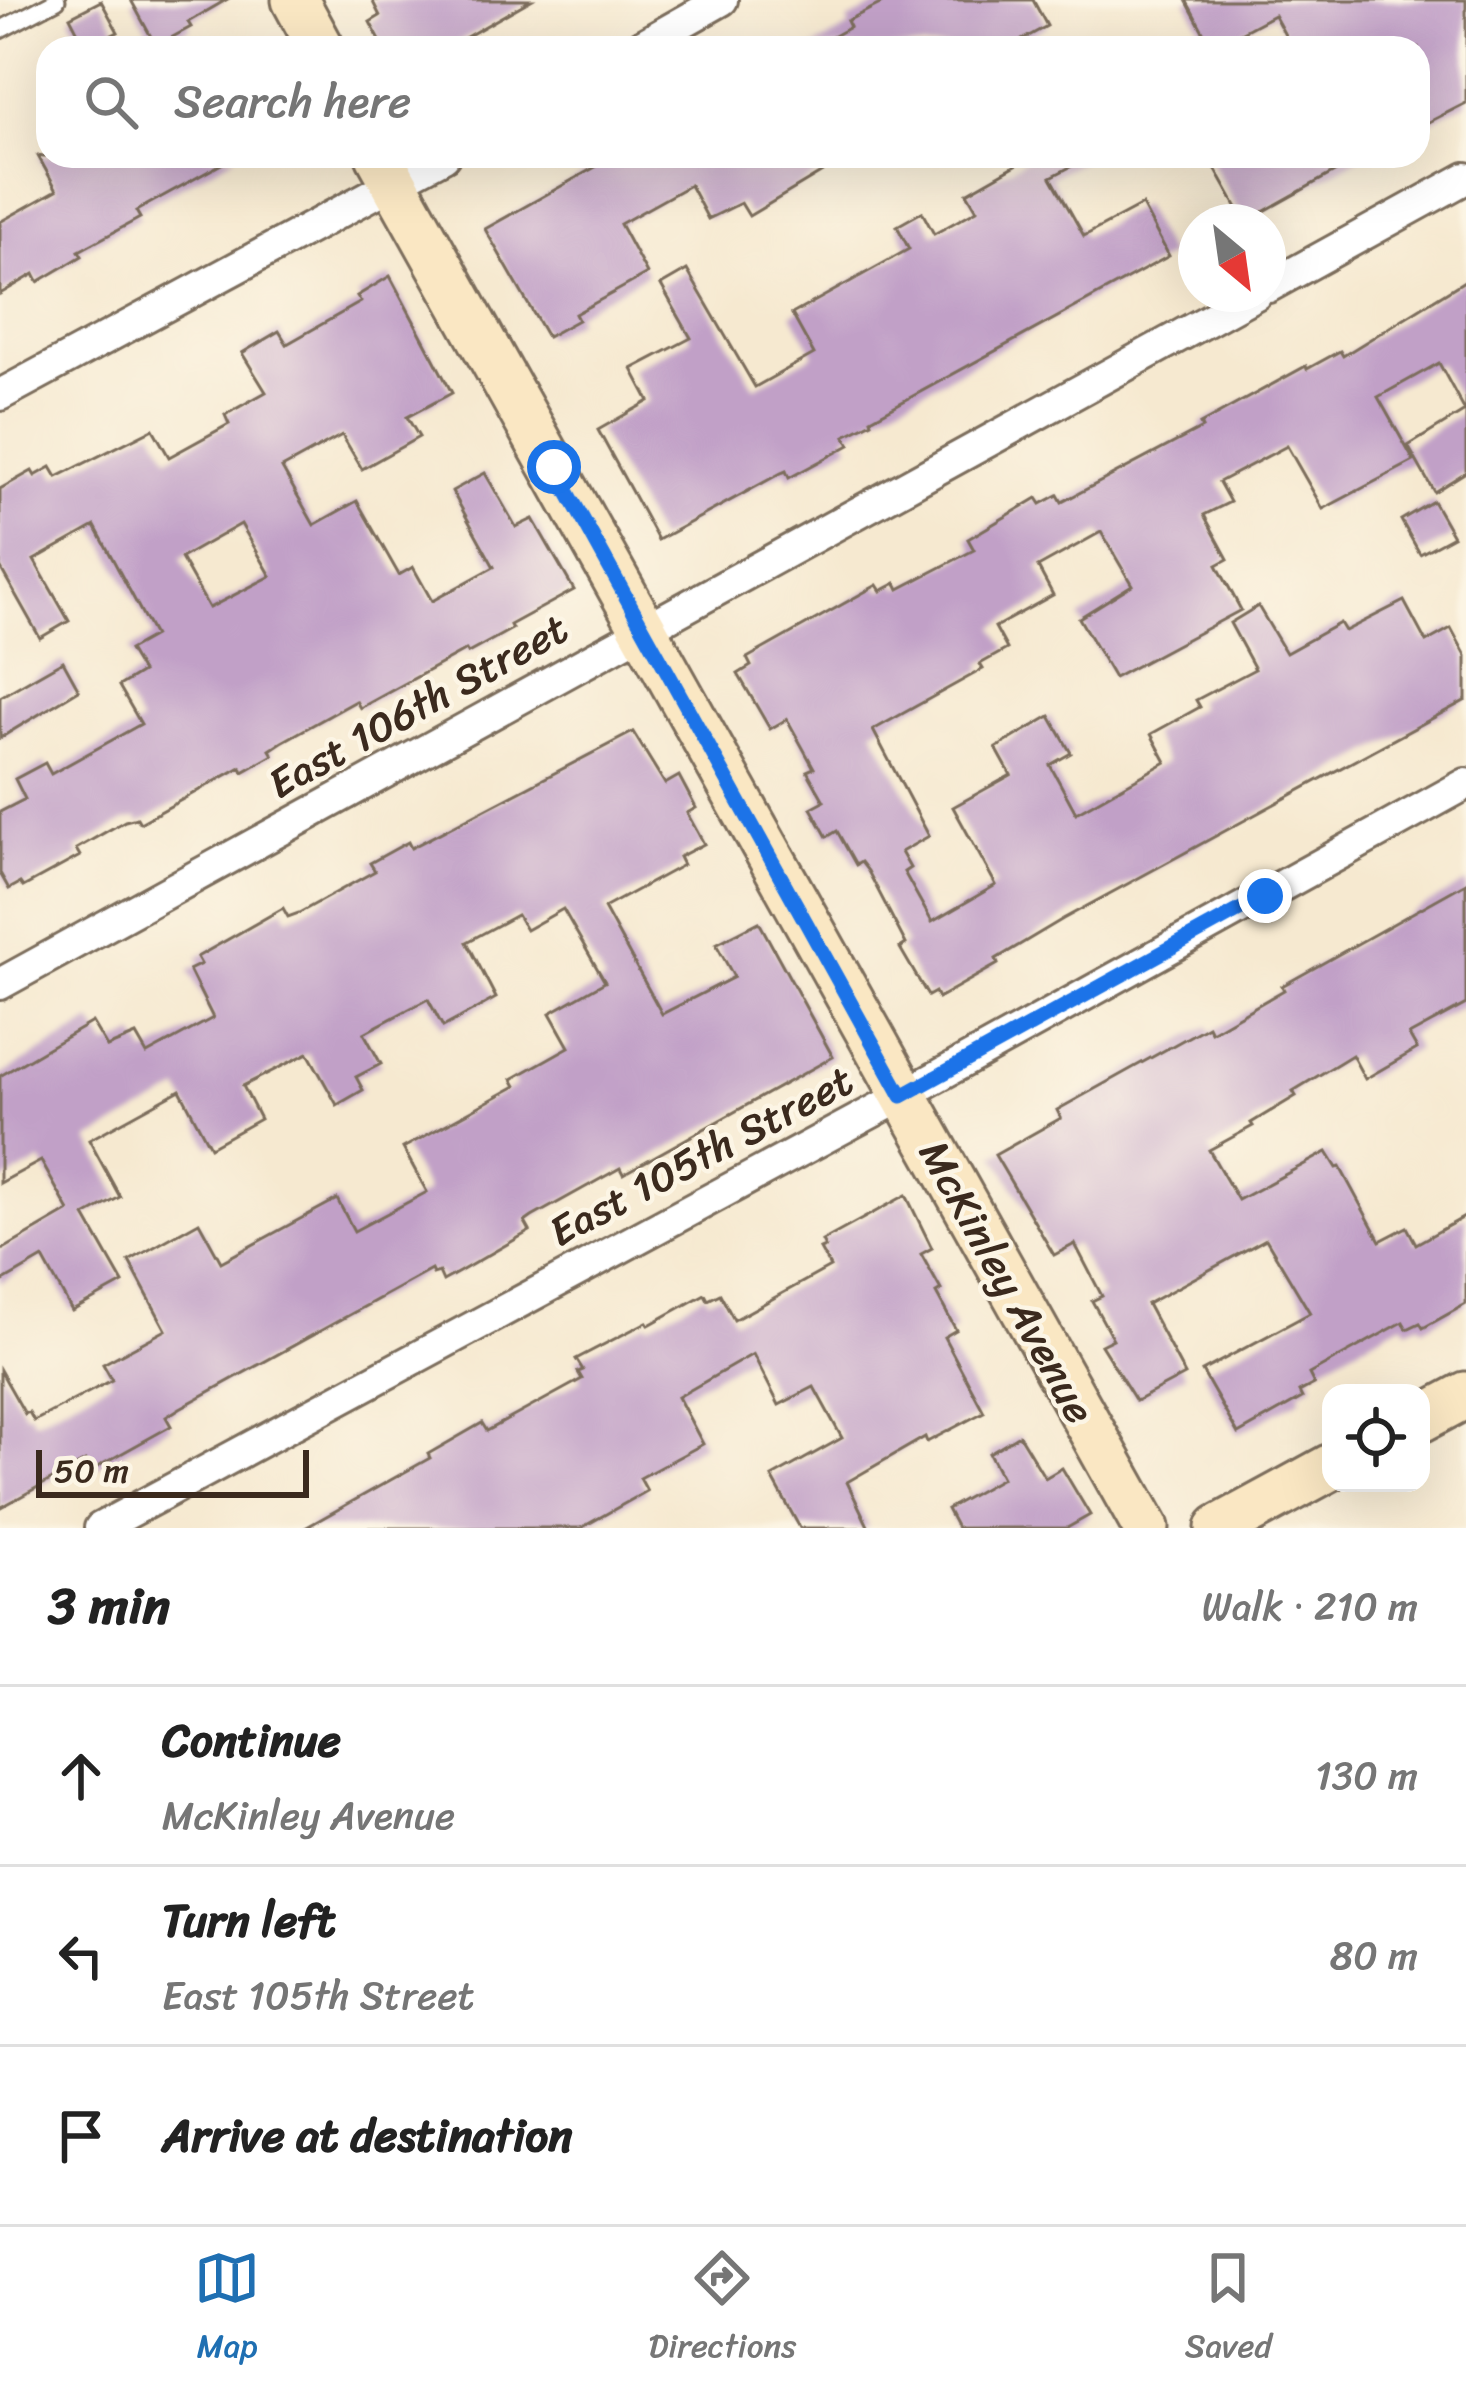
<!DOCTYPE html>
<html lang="en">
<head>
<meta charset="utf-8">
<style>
  :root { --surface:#fff; --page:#f2f2f2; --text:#222; --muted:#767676; --line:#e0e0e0; --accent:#1f6fb2 }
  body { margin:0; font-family:Sriracha,sans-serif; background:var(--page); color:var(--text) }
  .controls { position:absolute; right:36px; bottom:36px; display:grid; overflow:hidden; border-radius:24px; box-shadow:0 12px 48px #0002 }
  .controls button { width:108px; height:108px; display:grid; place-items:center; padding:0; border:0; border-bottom:3px solid var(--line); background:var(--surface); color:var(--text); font:60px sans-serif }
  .compass { position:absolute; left:1178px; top:204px; width:108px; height:108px; border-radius:50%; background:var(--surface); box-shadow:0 12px 48px #0002; rotate:151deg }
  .scale { position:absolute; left:36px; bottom:30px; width:273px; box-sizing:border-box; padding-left:12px; border:6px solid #3b2a1e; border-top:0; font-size:33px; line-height:42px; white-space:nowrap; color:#3b2a1e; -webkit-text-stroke:9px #fcf5e5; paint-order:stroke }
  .stop { position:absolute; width:36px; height:36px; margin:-27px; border:9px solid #1a73e8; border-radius:50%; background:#fff }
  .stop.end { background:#1a73e8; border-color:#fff; box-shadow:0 3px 12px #0008 }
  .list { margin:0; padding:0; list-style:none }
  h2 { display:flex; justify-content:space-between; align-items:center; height:156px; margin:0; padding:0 48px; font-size:51px }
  h2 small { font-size:39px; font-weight:400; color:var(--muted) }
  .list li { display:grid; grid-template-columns:78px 1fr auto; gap:36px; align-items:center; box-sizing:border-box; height:180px; padding:0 48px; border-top:3px solid var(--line) }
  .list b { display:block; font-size:45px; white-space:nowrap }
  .list p { margin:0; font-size:39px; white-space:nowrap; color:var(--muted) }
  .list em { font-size:39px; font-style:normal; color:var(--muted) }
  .icon { flex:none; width:66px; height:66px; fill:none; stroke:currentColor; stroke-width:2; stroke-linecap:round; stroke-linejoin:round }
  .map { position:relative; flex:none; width:1466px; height:1528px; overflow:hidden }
  .search { position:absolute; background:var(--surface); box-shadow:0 12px 48px #0002; left:36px; right:36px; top:36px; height:132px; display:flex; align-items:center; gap:30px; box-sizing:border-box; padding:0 42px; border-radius:36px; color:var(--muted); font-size:45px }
  .sheet { height:696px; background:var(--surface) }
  nav { display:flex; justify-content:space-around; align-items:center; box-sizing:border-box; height:168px; border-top:3px solid var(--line); background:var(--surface); font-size:33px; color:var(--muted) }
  nav a { display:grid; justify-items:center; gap:6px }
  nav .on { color:var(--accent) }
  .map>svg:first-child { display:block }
</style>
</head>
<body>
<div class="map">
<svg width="1466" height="1528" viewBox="0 0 1466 1528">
  <rect width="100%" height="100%" fill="#fcf5e5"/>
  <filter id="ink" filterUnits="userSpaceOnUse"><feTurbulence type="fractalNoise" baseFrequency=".00833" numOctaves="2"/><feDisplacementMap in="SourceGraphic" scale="24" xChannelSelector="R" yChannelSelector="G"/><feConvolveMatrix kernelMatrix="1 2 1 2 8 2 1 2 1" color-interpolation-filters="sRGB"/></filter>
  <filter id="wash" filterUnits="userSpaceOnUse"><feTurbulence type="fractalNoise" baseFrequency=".004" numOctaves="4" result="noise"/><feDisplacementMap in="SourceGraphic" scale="48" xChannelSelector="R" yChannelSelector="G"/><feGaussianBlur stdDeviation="2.7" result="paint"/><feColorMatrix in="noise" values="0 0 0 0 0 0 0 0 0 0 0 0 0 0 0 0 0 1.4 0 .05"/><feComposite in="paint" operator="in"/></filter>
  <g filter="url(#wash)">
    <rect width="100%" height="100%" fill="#f6e9d0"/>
    <g id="blocks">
      <g fill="#c1a0c7" fill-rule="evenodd">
        <polygon points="131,0 226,0 188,22 191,27 156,46"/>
        <polygon points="372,0 531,0 447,48 384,48 370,22 380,16"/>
        <polygon points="888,0 1033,0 1047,26 1007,48 812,48 850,27 847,21"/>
        <polygon points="1186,0 1466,0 1466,103 1427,123 1418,107 1418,48 1292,48 1274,15 1212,48"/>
        <polygon points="101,1 118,32 86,48 70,17"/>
        <polygon points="38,156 236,156 136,211 140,218 79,251 82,256 38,282 34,274 0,294 0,222 57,190"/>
        <polygon points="615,156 849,156 749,216 741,203 708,219 690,185 620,224 647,274 575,314 578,320 547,337 485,229"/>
        <polygon points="1032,156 1091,156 1051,177 1084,236 1142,205 1169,256 871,419 872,422 845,436 850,445 789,478 786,471 781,473 658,540 598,430 649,401 632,369 691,338 661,285 687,270 755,387 814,354 792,314 909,249 897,226 922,212 934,234 977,210 967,193"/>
        <polygon points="1208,156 1363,156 1245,222"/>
        <path d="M390 276 452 393 407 417 419 437 362 469 342 435 282 468 314 525 357 501 399 575 413 567 432 601 494 567 452 491 485 473 516 527 533 519 574 590 510 625 512 629 468 653 466 650 360 708 356 701 282 742 270 750 273 755 243 772 241 767 140 823 137 818 125 821 76 849 80 856 23 887 20 883 9 889 0 873V812L25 799 15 779 45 763 51 774 141 724 119 686 142 672 129 650 154 636 95 526 34 560 69 621 40 638 0 567V489L32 471 35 476 51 467 57 477 153 429 169 457 229 424 225 415 266 392 242 353 279 331 287 344 361 302 357 296ZM241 524 271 576 209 608 181 558Z"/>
        <polygon points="1466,280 1466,472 1434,492 1408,446 1465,411 1439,363 1378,397 1414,461 1323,509 1287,446 1219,482 1230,502 1204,515 1228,559 1217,565 1241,610 1114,678 1079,618 1132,585 1101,532 1038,567 1053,595 995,627 1007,649 980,664 983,669 873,730 929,836 901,852 910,868 904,872 932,922 996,885 953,807 1011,775 996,748 1050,716 1071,753 1050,765 1076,813 1166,762 1151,734 1200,707 1196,700 1255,669 1230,623 1258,606 1286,653 1340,623 1345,631 1404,601 1426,642 1451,628 1466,656 1466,700 1063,919 996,959 998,964 938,998 935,992 928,996 900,948 906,944 868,871 861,862 856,865 837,831 827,837 811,808 824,801 807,771 814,768 787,719 770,729 738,674 751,666 747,658 877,585 881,591 896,583 899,589 974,550 968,539 1037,498 1041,504 1058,495 1062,502 1202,428 1200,424 1306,366 1307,369 1340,351 1343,356"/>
        <polygon points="1433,501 1453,536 1420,554 1401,520"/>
        <polygon points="63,661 79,690 0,738 0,697"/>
        <polygon points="633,732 665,784 679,776 696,808 687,813 704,844 679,857 683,865 604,908 662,1014 734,977 716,944 759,922 833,1057 623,1174 620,1168 532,1217 525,1222 530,1231 459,1272 443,1281 439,1272 433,1274 431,1270 180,1408 166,1417 171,1426 90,1471 85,1461 0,1508 0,1370 25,1414 29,1412 34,1421 112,1380 103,1364 166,1330 129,1261 199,1222 221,1262 337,1199 354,1231 427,1192 403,1148 516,1086 512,1079 569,1047 550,1013 605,982 563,909 526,930 517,915 467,942 496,998 443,1027 428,999 364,1033 381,1064 356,1077 363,1090 337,1105 308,1053 243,1086 260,1119 210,1147 180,1090 89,1140 120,1197 85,1216 123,1283 72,1311 43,1258 0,1283 0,1251 69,1211 41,1161 0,1183 0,1076 92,1022 107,1047 136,1035 147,1054 213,1018 189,970 201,964 197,957 283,908 288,917 299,913 375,871 370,863 408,842 411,848"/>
        <polygon points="1466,883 1466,1004 1409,1035 1417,1049 1365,1079 1352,1055 1293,1091 1296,1096 1251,1123 1253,1126 1209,1150 1238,1200 1327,1152 1337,1168 1340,1167 1380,1241 1407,1227 1416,1244 1466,1216 1466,1304 1423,1328 1420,1323 1407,1329 1403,1322 1309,1374 1314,1384 1299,1392 1302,1398 1238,1434 1202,1371 1310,1313 1266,1239 1147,1304 1185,1375 1136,1401 1101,1345 1113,1339 1092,1301 1102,1296 1075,1244 1054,1255 995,1155 1061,1118 1057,1110 1208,1026 1211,1032 1284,990 1282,986"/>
        <polygon points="906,1195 932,1248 921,1254 941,1290 936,1293 956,1330 944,1337 984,1412 927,1442 925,1437 847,1482 869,1528 800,1528 772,1477 842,1438 814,1387 779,1405 753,1354 678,1397 703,1444 640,1478 647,1491 581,1528 305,1528 430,1458 428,1454 482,1423 487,1431 582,1379 578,1372 583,1370 576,1359 647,1322 649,1325 705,1294 708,1300 720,1294 734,1320 830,1267 820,1249 825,1247 822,1241"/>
        <polygon points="1019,1435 1045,1478 1062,1468 1090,1515 1067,1528 957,1528 947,1509 1002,1478 989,1453"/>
      </g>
    </g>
  </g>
  <g filter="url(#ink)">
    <use href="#blocks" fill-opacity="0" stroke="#7c6d5c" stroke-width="3"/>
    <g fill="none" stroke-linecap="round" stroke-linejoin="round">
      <defs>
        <polyline id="lane" points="0,30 57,0"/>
        <g id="street">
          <polyline points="637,48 722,0"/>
          <polyline points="1268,287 1466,178"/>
          <polyline points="0,395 444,156"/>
          <polyline points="0,984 1256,294"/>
          <polyline points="100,1528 902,1096 1466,784"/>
        </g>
        <g id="secondary">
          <polyline points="295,0 321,48"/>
          <polyline points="379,156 1146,1528"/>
          <polyline points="1421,1419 1466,1395"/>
          <polyline points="1219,1528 1331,1467"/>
        </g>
      </defs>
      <use href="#lane" stroke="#7c6d5c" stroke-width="21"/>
      <use href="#street" stroke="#7c6d5c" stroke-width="36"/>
      <use href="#secondary" stroke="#7c6d5c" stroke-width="51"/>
      <use href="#lane" stroke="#fff" stroke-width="15"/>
      <use href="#street" stroke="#fff" stroke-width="30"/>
      <use href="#secondary" stroke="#fae7c3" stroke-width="45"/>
    </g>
  </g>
  <g fill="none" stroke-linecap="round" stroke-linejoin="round" filter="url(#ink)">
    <polyline stroke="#1a73e8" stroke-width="15" points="554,467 902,1096 1265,896"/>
  </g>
  <g text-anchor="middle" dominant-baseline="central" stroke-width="9" stroke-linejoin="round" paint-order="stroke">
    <g font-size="42" fill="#3b2a1e" stroke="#fcf5e5">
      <text transform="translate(418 706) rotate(-29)">East 106th Street</text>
      <text transform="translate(701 1156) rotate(-28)">East 105th Street</text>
      <text transform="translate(1007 1282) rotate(61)">McKinley Avenue</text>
    </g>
  </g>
</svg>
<div class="controls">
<button><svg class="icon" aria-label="locate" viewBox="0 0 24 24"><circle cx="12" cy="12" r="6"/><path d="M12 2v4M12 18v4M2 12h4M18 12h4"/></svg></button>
</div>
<svg class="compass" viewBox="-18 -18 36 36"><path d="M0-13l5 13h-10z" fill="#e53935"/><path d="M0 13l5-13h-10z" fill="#767676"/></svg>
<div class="scale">50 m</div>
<div class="stop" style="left:554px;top:467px"></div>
<div class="stop end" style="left:1265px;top:896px"></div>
<div class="search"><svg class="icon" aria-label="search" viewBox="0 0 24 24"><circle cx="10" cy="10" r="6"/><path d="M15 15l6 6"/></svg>Search here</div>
</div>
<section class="sheet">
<h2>3 min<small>Walk · 210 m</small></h2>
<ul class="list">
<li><svg class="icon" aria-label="ahead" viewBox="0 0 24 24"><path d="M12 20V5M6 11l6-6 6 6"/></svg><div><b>Continue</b><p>McKinley Avenue</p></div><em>130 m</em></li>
<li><svg class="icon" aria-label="left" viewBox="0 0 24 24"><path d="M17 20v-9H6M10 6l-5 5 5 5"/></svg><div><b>Turn left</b><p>East 105th Street</p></div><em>80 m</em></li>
<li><svg class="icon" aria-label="arrive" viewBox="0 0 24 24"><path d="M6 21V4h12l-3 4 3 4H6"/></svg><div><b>Arrive at destination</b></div></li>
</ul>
</section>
<nav>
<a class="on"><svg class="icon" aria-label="map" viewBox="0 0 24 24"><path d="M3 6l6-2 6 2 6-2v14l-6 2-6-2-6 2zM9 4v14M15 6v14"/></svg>Map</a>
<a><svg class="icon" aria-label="directions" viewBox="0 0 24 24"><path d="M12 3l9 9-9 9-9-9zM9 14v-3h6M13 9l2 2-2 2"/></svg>Directions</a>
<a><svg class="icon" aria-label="saved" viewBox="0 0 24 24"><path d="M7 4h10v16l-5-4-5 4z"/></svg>Saved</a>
</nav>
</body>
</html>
